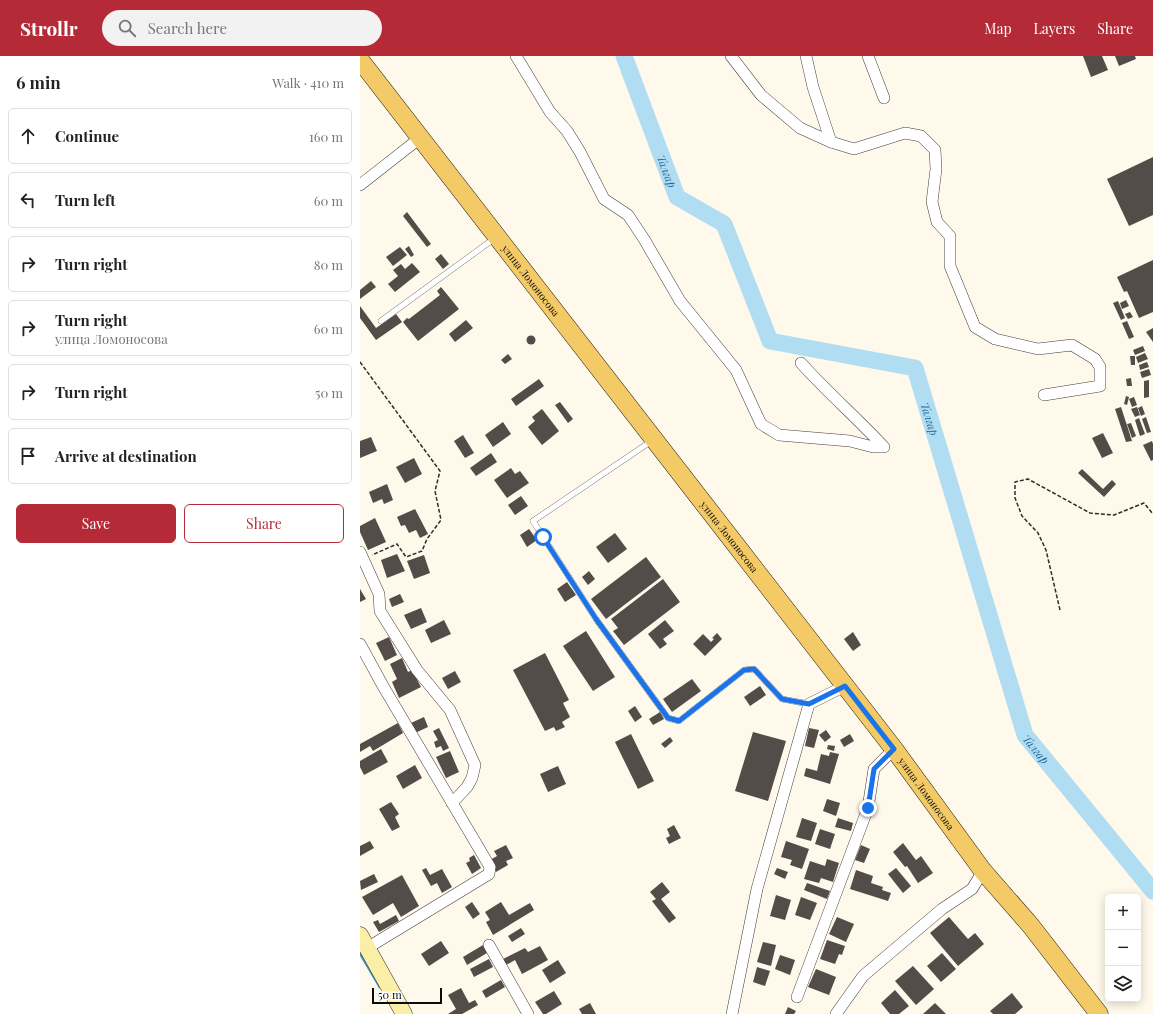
<!DOCTYPE html>
<html lang="en">
<head>
<meta charset="utf-8">
<style>
  :root { --surface:#fff; --page:#f2f2f2; --text:#222; --muted:#767676; --line:#e0e0e0; --accent:#b42a37 }
  body { margin:0; font-family:"Playfair Display",serif; background:var(--page); color:var(--text) }
  .controls { position:absolute; right:12px; bottom:12px; display:grid; overflow:hidden; border-radius:6px; box-shadow:0 2px 10px #0003 }
  .controls button { width:36px; height:36px; display:grid; place-items:center; padding:0; border:0; border-bottom:1px solid var(--line); background:var(--surface); color:var(--text); font:20px sans-serif }
  .scale { position:absolute; left:12px; bottom:10px; width:70px; box-sizing:border-box; padding-left:4px; border:2px solid #0b0b0b; border-top:0; font-size:11px; line-height:14px; white-space:nowrap; color:#0b0b0b; -webkit-text-stroke:3px #fff; paint-order:stroke }
  .stop { position:absolute; width:12px; height:12px; margin:-9px; border:3px solid #1a73e8; border-radius:50%; background:#fff }
  .stop.end { background:#1a73e8; border-color:#fff; box-shadow:0 1px 4px #0008 }
  .list { margin:0; padding:0; list-style:none }
  h2 { display:flex; justify-content:space-between; align-items:center; height:52px; margin:0; padding:0 16px; font-size:17px }
  h2 small { font-size:13px; font-weight:400; color:var(--muted) }
  .list li { display:grid; grid-template-columns:26px 1fr auto; gap:12px; align-items:center; box-sizing:border-box; height:56px; margin:0 8px 8px; padding:0 8px; border:1px solid var(--line); border-radius:6px }
  .list b { display:block; font-size:15px; white-space:nowrap }
  .list p { margin:0; font-size:13px; white-space:nowrap; color:var(--muted) }
  .list em { font-size:13px; font-style:normal; color:var(--muted) }
  .actions { display:flex; gap:8px; padding:12px 16px }
  .actions a { flex:1; padding:9px 0; border:1px solid var(--accent); border-radius:6px; text-align:center; font-size:14px; color:var(--accent) }
  .actions .main { background:var(--accent); color:#fff }
  .icon { flex:none; width:22px; height:22px; fill:none; stroke:currentColor; stroke-width:2; stroke-linecap:round; stroke-linejoin:round }
  .map { position:relative; flex:none; width:793px; height:958px; overflow:hidden }
  header { display:flex; align-items:center; gap:24px; box-sizing:border-box; height:56px; padding:0 20px; background:var(--accent); color:#fff }
  header strong { font-size:19px }
  nav { display:flex; gap:22px; margin-inline-start:auto; font-size:14px }
  .search { width:280px; height:36px; background:var(--page); display:flex; align-items:center; gap:10px; box-sizing:border-box; padding:0 14px; border-radius:22px; color:var(--muted); font-size:15px }
  main { display:flex }
  aside { flex:1; background:var(--surface) }
  .map>svg:first-child { display:block }
</style>
</head>
<body>
<header>
<strong>Strollr</strong>
<div class="search"><svg class="icon" aria-label="search" viewBox="0 0 24 24"><circle cx="10" cy="10" r="6"/><path d="M15 15l6 6"/></svg>Search here</div>
<nav><a>Map</a><a>Layers</a><a>Share</a></nav>
</header>
<main>
<aside>
<h2>6 min<small>Walk · 410 m</small></h2>
<ul class="list">
<li><svg class="icon" aria-label="ahead" viewBox="0 0 24 24"><path d="M12 20V5M6 11l6-6 6 6"/></svg><div><b>Continue</b></div><em>160 m</em></li>
<li><svg class="icon" aria-label="left" viewBox="0 0 24 24"><path d="M17 20v-9H6M10 6l-5 5 5 5"/></svg><div><b>Turn left</b></div><em>60 m</em></li>
<li><svg class="icon" aria-label="right" viewBox="0 0 24 24"><path d="M7 20v-9h11M14 6l5 5-5 5"/></svg><div><b>Turn right</b></div><em>80 m</em></li>
<li><svg class="icon" aria-label="right" viewBox="0 0 24 24"><path d="M7 20v-9h11M14 6l5 5-5 5"/></svg><div><b>Turn right</b><p>улица Ломоносова</p></div><em>60 m</em></li>
<li><svg class="icon" aria-label="right" viewBox="0 0 24 24"><path d="M7 20v-9h11M14 6l5 5-5 5"/></svg><div><b>Turn right</b></div><em>50 m</em></li>
<li><svg class="icon" aria-label="arrive" viewBox="0 0 24 24"><path d="M6 21V4h12l-3 4 3 4H6"/></svg><div><b>Arrive at destination</b></div></li>
</ul>
<div class="actions"><a class="main">Save</a><a>Share</a></div>
</aside>
<div class="map">
<svg width="793" height="958" viewBox="0 0 793 958">
  <rect width="100%" height="100%" fill="#fef9ea"/>
  <g fill="none" stroke-linecap="round" stroke-linejoin="round">
    <polyline stroke="#3c95c7" stroke-width="3" points="0,897 20,931"/>
    <path stroke="#b1ddf3" stroke-width="17" id="s1" d="M264 0 317 141 364 168 410 285 555 312 665 679 793 835"/>
  </g>
  <g fill="#534c48">
    <polygon points="723,0 742,0 748,14 731,21"/>
    <polygon points="755,0 775,0 776,3 759,10"/>
    <polygon points="793,101 793,159 769,170 747,123"/>
    <polygon points="47,156 71,188 67,191 43,160"/>
    <polygon points="49,190 54,199 51,201 45,193"/>
    <polygon points="40,191 47,199 33,210 26,201"/>
    <polygon points="81,198 89,208 83,213 75,203"/>
    <polygon points="793,204 793,256 779,262 767,235 764,236 757,221"/>
    <polygon points="52,207 60,216 35,236 28,228 38,220 33,214 41,208 45,213"/>
    <polygon points="11,225 16,231 0,243 0,234"/>
    <polygon points="81,231 99,253 58,285 43,266 47,262 49,263 80,239 77,235"/>
    <polygon points="766,244 769,250 762,253 760,247"/>
    <polygon points="758,245 765,262 761,264 753,247"/>
    <polygon points="0,250 16,272 36,258 42,266 16,284 0,262"/>
    <polygon points="770,256 773,261 768,263 765,258"/>
    <polygon points="106,264 113,272 95,286 89,278"/>
    <polygon points="767,265 774,281 769,283 762,267"/>
    <polygon points="793,272 793,286 786,276"/>
    <circle cx="171" cy="284" r="4.5"/>
    <polygon points="783,290 785,295 775,299 773,294"/>
    <polygon points="785,297 788,303 778,307 776,301"/>
    <polygon points="148,298 152,303 145,308 141,304"/>
    <polygon points="770,300 775,300 775,309 771,309"/>
    <polygon points="787,306 789,311 780,314 779,309"/>
    <polygon points="789,313 791,319 782,322 780,316"/>
    <polygon points="771,322 772,330 767,330 766,323"/>
    <polygon points="179,323 184,330 156,350 151,343"/>
    <polygon points="789,324 789,341 784,342 784,325"/>
    <polygon points="766,340 769,341 767,349 764,348"/>
    <polygon points="774,341 777,349 772,351 769,343"/>
    <polygon points="200,346 213,363 208,367 195,349"/>
    <polygon points="782,350 785,358 781,360 778,352"/>
    <polygon points="761,351 772,385 766,386 755,353"/>
    <polygon points="777,351 780,359 775,361 771,353"/>
    <polygon points="182,353 199,375 182,389 168,371 175,365 172,361"/>
    <polygon points="786,361 791,376 787,377 782,363"/>
    <polygon points="779,362 785,378 780,380 775,364"/>
    <polygon points="143,366 151,378 133,391 125,379"/>
    <polygon points="771,367 776,380 772,382 767,368"/>
    <polygon points="743,377 753,397 742,402 732,382"/>
    <polygon points="103,379 114,397 105,402 94,385"/>
    <polygon points="11,381 17,395 0,402 0,385"/>
    <polygon points="792,385 793,388 793,404 791,405 783,389"/>
    <polygon points="131,397 137,406 116,420 110,412"/>
    <polygon points="54,402 62,418 45,427 36,411"/>
    <polygon points="151,412 155,418 160,415 169,427 147,442 134,424"/>
    <polygon points="722,413 743,433 752,424 756,428 744,441 718,417"/>
    <polygon points="27,428 33,444 24,448 22,443 13,447 9,436"/>
    <polygon points="161,440 168,450 155,459 148,449"/>
    <polygon points="55,453 68,478 60,482 56,474 49,477 45,469 41,470 37,461"/>
    <polygon points="15,462 26,486 8,494 0,476 0,470"/>
    <polygon points="169,473 177,484 167,491 160,479"/>
    <polygon points="255,477 267,493 248,507 236,491"/>
    <polygon points="37,498 45,515 27,522 21,504"/>
    <polygon points="64,499 70,517 54,523 47,505"/>
    <polygon points="286,501 301,521 246,563 231,543"/>
    <polygon points="229,515 235,523 228,529 222,521"/>
    <polygon points="303,523 320,546 264,589 253,575 258,572 251,563"/>
    <polygon points="207,526 216,539 205,546 197,533"/>
    <polygon points="0,533 6,543 0,546"/>
    <polygon points="40,538 44,546 32,551 29,543"/>
    <polygon points="61,552 67,566 51,573 44,559"/>
    <polygon points="84,564 91,578 71,587 65,574"/>
    <polygon points="305,564 314,575 303,583 307,588 300,593 288,578"/>
    <polygon points="226,575 255,621 233,635 203,590"/>
    <polygon points="493,576 501,589 493,595 484,583"/>
    <polygon points="357,577 362,583 345,600 333,588 343,578 351,586 354,583 352,582"/>
    <polygon points="29,581 37,599 25,605 16,587"/>
    <polygon points="185,597 209,644 203,647 210,661 202,666 205,671 196,675 194,671 185,675 153,614"/>
    <polygon points="42,602 48,616 52,614 61,631 39,642 32,626 37,623 30,608"/>
    <polygon points="95,615 101,626 88,633 82,622"/>
    <polygon points="332,623 341,635 312,656 303,643"/>
    <polygon points="400,630 406,639 390,650 384,641"/>
    <polygon points="275,650 282,661 275,666 268,655"/>
    <polygon points="300,656 304,663 293,669 289,663"/>
    <polygon points="64,661 68,671 55,677 51,667"/>
    <polygon points="38,667 43,677 13,695 10,690 0,696 0,688"/>
    <polygon points="79,672 89,692 83,695 81,690 76,692 74,686 78,684 73,675"/>
    <polygon points="449,672 459,674 454,692 445,690"/>
    <polygon points="466,674 471,681 465,686 459,679"/>
    <polygon points="393,676 426,685 408,745 375,735"/>
    <polygon points="271,678 294,725 278,733 255,686"/>
    <polygon points="490,678 494,685 484,691 480,684"/>
    <polygon points="310,681 313,685 305,692 301,688"/>
    <polygon points="468,689 475,690 474,695 467,693"/>
    <polygon points="21,693 28,706 4,719 0,711 0,705"/>
    <polygon points="90,695 99,716 86,722 76,701"/>
    <polygon points="470,696 479,698 470,728 444,720 446,712 457,715 461,698 469,700"/>
    <polygon points="55,709 62,722 43,733 36,720"/>
    <polygon points="198,710 206,728 188,736 180,718"/>
    <polygon points="467,743 480,747 476,760 463,755"/>
    <polygon points="31,746 39,758 35,761 40,771 32,775 19,753"/>
    <polygon points="442,762 457,767 451,785 436,781"/>
    <polygon points="478,762 493,767 491,775 475,771"/>
    <polygon points="314,769 321,782 309,788 306,782 310,780 307,773"/>
    <polygon points="460,773 475,778 470,793 455,788"/>
    <polygon points="10,785 14,792 0,800 0,790"/>
    <polygon points="426,785 449,793 442,813 430,809 432,804 421,801"/>
    <polygon points="543,787 556,804 561,800 573,817 558,827 547,810 545,811 533,796"/>
    <polygon points="146,789 153,802 146,805 148,809 136,816 130,804 137,800 134,795"/>
    <polygon points="501,789 510,793 504,807 495,804"/>
    <polygon points="114,799 121,812 112,818 106,807 110,805 109,802"/>
    <polygon points="467,803 479,807 473,826 461,822 459,827 444,823 450,805 465,810"/>
    <polygon points="66,812 70,819 82,813 92,831 82,837 77,827 71,830 62,814"/>
    <polygon points="417,812 428,816 425,823 414,818"/>
    <polygon points="536,812 551,830 543,837 528,818"/>
    <polygon points="496,814 513,820 511,827 523,831 522,834 531,837 528,845 490,833"/>
    <polygon points="14,818 18,826 1,834 0,825"/>
    <polygon points="42,819 59,850 41,861 33,847 13,859 2,841"/>
    <polygon points="302,826 310,836 301,843 316,862 309,867 292,845 296,843 290,836"/>
    <polygon points="447,827 470,835 467,843 444,834"/>
    <polygon points="416,839 431,844 425,864 410,860"/>
    <polygon points="441,841 457,847 450,864 435,859"/>
    <polygon points="112,846 120,858 113,863 105,851"/>
    <polygon points="141,846 149,859 170,847 174,854 133,879 126,866 130,864 125,856"/>
    <polygon points="36,859 39,865 19,876 13,866 18,864 20,868"/>
    <polygon points="477,861 494,868 486,886 469,878"/>
    <polygon points="589,861 608,883 615,877 624,888 598,910 570,877"/>
    <polygon points="161,872 165,878 152,886 148,880"/>
    <polygon points="467,884 485,890 482,899 479,898 475,908 460,903"/>
    <polygon points="81,885 89,897 69,910 61,898"/>
    <polygon points="403,886 416,889 411,910 397,906"/>
    <polygon points="123,889 127,897 107,909 103,901"/>
    <polygon points="180,890 188,904 162,918 155,904 146,909 143,903 165,892 168,896"/>
    <polygon points="582,897 596,913 581,926 567,910"/>
    <polygon points="420,899 435,904 430,919 415,913"/>
    <polygon points="129,903 133,911 114,921 110,913"/>
    <polygon points="198,904 206,917 190,927 182,914"/>
    <polygon points="553,910 574,933 556,949 535,925"/>
    <polygon points="397,911 410,915 405,930 393,926"/>
    <polygon points="456,913 476,921 469,939 448,931"/>
    <polygon points="141,924 145,931 126,942 122,935"/>
    <polygon points="101,932 109,947 115,944 118,949 102,958 88,958 96,953 88,939"/>
    <polygon points="535,934 549,950 539,958 530,958 521,947"/>
    <polygon points="194,935 202,948 186,958 183,958 175,946"/>
    <polygon points="652,937 663,951 655,958 633,958 630,955"/>
    <polygon points="230,947 236,958 222,958 219,953"/>
    <polygon points="575,947 586,958 563,958"/>
    <polygon points="428,951 436,955 434,958 425,958"/>
  </g>
  <g fill="none" stroke-linecap="round" stroke-linejoin="round">
    <defs>
      <g id="lane">
        <polyline points="21,265 135,182"/>
        <polyline points="293,384 173,465 236,563 308,662 319,665 384,614 394,613 422,643 449,648"/>
      </g>
      <g id="street">
        <path d="M156 0 190 56 207 75 220 96 244 143 268 159 284 183 320 245 376 314 401 368 419 379 490 385 513 391H524C497 362 467 336 441 307"/>
        <polyline points="371,0 401,39 440,72 471,86 453,31 446,0"/>
        <polyline points="508,0 524,42"/>
        <polyline points="471,86 494,93 545,77 561,80 575,94 576,113 572,146 577,166 590,180 590,210 615,271 635,283 678,293 712,289 735,303 740,311 740,330 684,339"/>
        <polyline points="0,129 60,82"/>
        <polyline points="0,496 19,538 20,555 57,614 90,654 115,709 112,722 107,731 92,747"/>
        <polyline points="0,588 23,630 130,811 129,818 7,892"/>
        <polyline points="129,889 168,958"/>
        <polyline points="437,941 508,752 514,713 534,693"/>
        <polyline points="372,958 397,833 449,648 485,630"/>
        <polyline points="476,958 503,920 582,853 612,833 623,815"/>
      </g>
      <polyline id="secondary" points="0,879 44,958"/>
      <g id="primary">
        <path id="s2" d="M0 4 534 693 623 815 671 870 739 958"/>
      </g>
    </defs>
    <use href="#lane" stroke="#3e3e3e" stroke-width="6"/>
    <use href="#street" stroke="#3e3e3e" stroke-width="12"/>
    <use href="#secondary" stroke="#2d2d2d" stroke-width="17"/>
    <use href="#primary" stroke="#1c1c1c" stroke-width="19"/>
    <g stroke="#2d2d2d" stroke-width="1.5" stroke-dasharray="4 2" stroke-linecap="butt">
      <polyline points="0,306 80,415 75,435 81,464 67,483 62,495 46,501 37,488 12,499"/>
      <polyline points="700,554 686,494 678,477 662,460 655,442 655,426 668,423 730,457 754,459 784,447 793,458"/>
    </g>
    <use href="#lane" stroke="#fff" stroke-width="5.5"/>
    <use href="#street" stroke="#fff" stroke-width="11"/>
    <use href="#secondary" stroke="#fbefa8" stroke-width="16"/>
    <use href="#primary" stroke="#f3ca66" stroke-width="18"/>
  </g>
  <g fill="none" stroke-linecap="round" stroke-linejoin="round">
    <polyline stroke="#1a73e8" stroke-width="5" points="183,481 236,563 308,662 319,665 384,614 394,613 422,643 449,648 485,630 534,693 514,713 508,752"/>
  </g>
  <g text-anchor="middle" dominant-baseline="central" stroke-width="4" stroke-linejoin="round" paint-order="stroke">
    <g font-size="10" fill="#0b0b0b" stroke="#fff">
      <text stroke="none"><textPath href="#s2" startOffset="279">улица Ломоносова</textPath></text>
      <text stroke="none"><textPath href="#s2" startOffset="603">улица Ломоносова</textPath></text>
      <text stroke="none"><textPath href="#s2" startOffset="927">улица Ломоносова</textPath></text>
    </g>
    <g font-size="11" font-style="italic" fill="#1b6697" stroke="#fff">
      <text stroke="none"><textPath href="#s1" startOffset="123">Талғар</textPath></text>
      <text stroke="none"><textPath href="#s1" startOffset="531">Талғар</textPath></text>
      <text stroke="none"><textPath href="#s1" startOffset="879">Талғар</textPath></text>
    </g>
  </g>
</svg>
<div class="controls">
<button>+</button>
<button>−</button>
<button><svg class="icon" aria-label="layers" viewBox="0 0 24 24"><path d="M12 4l9 5-9 5-9-5zM3 14l9 5 9-5"/></svg></button>
</div>
<div class="scale">50 m</div>
<div class="stop" style="left:183px;top:481px"></div>
<div class="stop end" style="left:508px;top:752px"></div>
</div>
</main>
</body>
</html>
